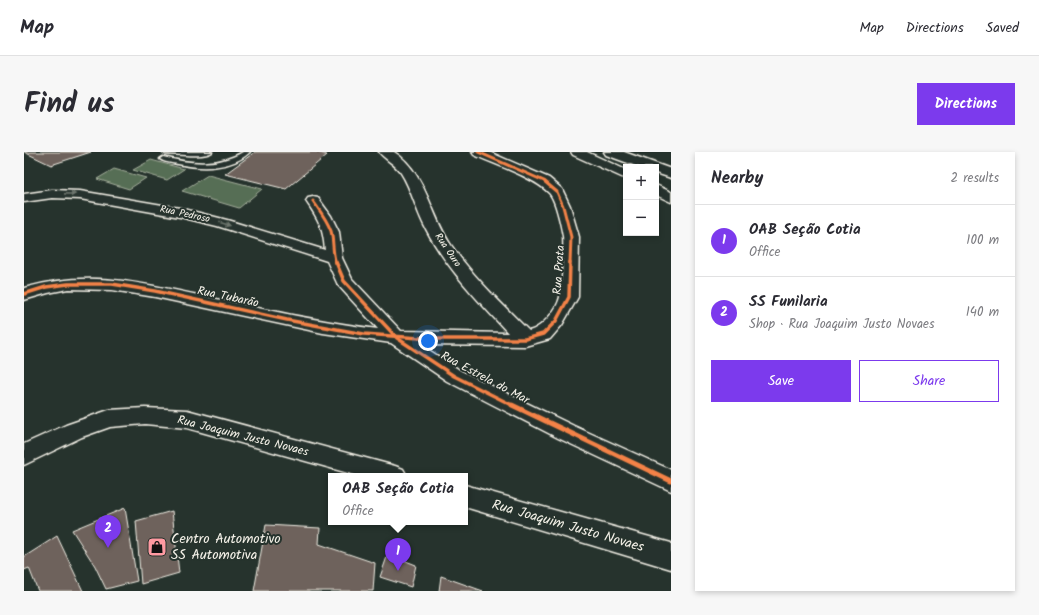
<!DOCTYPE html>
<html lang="en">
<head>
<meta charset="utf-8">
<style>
  :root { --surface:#fff; --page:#f7f7f7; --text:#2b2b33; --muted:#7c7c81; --line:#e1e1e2; --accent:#7c3aed }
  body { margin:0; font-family:Kalam,sans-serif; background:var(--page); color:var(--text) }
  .controls { position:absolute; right:12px; top:12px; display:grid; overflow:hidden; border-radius:0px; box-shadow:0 2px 6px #0003 }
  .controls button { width:36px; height:36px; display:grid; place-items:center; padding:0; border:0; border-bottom:1px solid var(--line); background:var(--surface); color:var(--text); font:20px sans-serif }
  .you { position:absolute; left:404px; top:189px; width:14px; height:14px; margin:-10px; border:3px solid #fff; border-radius:50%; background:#1a73e8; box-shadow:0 0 0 6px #1a73e833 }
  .badge { display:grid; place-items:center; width:26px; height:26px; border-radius:50%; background:var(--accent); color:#fff; font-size:13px; font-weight:700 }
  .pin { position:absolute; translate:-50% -33px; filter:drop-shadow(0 1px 2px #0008) }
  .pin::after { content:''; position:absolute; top:21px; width:14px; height:12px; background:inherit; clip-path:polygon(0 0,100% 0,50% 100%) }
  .popup { position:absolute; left:304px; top:321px; width:140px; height:52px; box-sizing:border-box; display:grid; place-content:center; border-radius:0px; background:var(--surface); filter:drop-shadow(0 1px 3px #0005); font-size:13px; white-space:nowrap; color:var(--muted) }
  .popup b { font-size:15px; color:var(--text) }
  .popup::after { content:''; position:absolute; left:50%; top:100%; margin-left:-8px; border:8px solid transparent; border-top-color:var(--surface) }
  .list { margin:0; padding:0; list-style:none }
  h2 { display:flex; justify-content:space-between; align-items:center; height:52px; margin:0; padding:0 16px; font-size:17px }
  h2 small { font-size:13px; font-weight:400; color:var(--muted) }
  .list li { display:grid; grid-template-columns:26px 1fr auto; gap:12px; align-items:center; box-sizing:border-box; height:72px; padding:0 16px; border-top:1px solid var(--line) }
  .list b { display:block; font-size:15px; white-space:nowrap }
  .list p { margin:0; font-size:13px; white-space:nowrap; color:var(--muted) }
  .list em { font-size:13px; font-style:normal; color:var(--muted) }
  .actions { display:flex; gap:8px; padding:12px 16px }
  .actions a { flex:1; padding:9px 0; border:1px solid var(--accent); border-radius:0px; text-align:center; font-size:14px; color:var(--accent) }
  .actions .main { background:var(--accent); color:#fff }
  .map { position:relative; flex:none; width:647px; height:439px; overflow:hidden; border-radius:0px }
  header { display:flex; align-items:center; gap:24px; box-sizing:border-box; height:56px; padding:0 20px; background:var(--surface); border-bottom:1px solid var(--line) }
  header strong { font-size:19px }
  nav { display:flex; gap:22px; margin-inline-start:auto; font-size:14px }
  .intro { display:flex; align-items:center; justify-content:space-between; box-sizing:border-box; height:96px; padding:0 24px }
  h1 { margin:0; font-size:28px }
  .button { padding:10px 18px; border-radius:0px; background:var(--accent); color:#fff; font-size:14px; font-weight:700 }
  main { display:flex; gap:24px; padding:0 24px }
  aside { flex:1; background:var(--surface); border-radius:0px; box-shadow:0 2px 6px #0003 }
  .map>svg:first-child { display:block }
</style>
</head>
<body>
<header>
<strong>Map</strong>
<nav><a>Map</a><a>Directions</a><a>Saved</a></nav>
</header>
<div class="intro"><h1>Find us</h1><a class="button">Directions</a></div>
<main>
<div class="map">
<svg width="647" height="439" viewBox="0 0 647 439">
  <rect width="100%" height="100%" fill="#26332d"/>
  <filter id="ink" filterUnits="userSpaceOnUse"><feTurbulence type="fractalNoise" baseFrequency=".025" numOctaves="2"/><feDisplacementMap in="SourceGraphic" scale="8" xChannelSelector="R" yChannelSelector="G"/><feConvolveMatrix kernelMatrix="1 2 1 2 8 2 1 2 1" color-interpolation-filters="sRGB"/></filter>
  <g filter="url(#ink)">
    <g fill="#576e54" stroke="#a6b09e">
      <polygon points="127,8 160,17 143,28 109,18"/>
      <polygon points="90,17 122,26 105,37 73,27"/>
      <polygon points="184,23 238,37 215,56 158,39"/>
    </g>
    <g fill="#6e625b" stroke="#f4f1e8">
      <polygon points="0,0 67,0 27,13"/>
      <polygon points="231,0 292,0 303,3 262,37 201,22"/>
      <polygon points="101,356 113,429 82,437 71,414 48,378"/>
      <polygon points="148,359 155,421 117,432 112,369"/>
      <polygon points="242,373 296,376 295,392 351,411 349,439 230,439"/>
      <polygon points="33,384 59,439 14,439 5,416 0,418 0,405"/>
      <polygon points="364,402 392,413 387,435 356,425"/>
      <polygon points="417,424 459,439 415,439"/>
    </g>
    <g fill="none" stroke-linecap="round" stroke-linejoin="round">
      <defs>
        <g id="lane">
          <path d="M139 0H188C179 6 153 2 142 2Z"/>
          <path d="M219 0H226C207 18 177 17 154 12 148 11 140 10 136 7L139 5C167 12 193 15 219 0Z"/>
        </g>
        <g id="street">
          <path d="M355 0H370C401 19 407 64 427 93 449 125 478 152 505 179 518 176 533 158 536 145 538 137 540 92 539 84 537 74 532 48 525 41 511 26 470 12 450 3L448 0H465L525 26 538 37 546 54 555 85 554 145 538 173 526 187 501 194 397 193 437 219 550 274 647 318V339L534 286 423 229 367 191 299 181 131 145 88 138 44 137 24 141 0 148V136C67 117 117 131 183 145 240 157 296 170 354 177L314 133 303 109 193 74 156 65 56 47 28 46 0 50V42L28 38 56 39 156 56 203 68 301 98C299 75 295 68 282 49L284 46 289 45 294 46 307 64 315 80 318 106 328 127 377 179 484 181C454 148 422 116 402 77 392 59 388 38 377 21 370 11 360 7 355 0Z"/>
          <polygon points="547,0 563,0 602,18 602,27 549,3"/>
          <polygon points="632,33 647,40 647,50 632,43"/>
          <polygon points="121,256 163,258 371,314 379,317 383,324 335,324 163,276 121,272 86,275 58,285 0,313 0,292 42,273 85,258"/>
          <polygon points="441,333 647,391 647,417 441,355"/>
        </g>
        <polygon id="secondary" points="580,0 600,0 647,17 647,26 632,21 632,15 615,15 582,3"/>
      </defs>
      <use href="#lane" stroke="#f4f1e8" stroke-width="3"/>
      <use href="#street" stroke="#f4f1e8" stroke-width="3"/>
      <use href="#secondary" stroke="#f4f1e8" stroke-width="3"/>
      <use href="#lane" fill="#26332d" fill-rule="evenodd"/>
      <use href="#street" fill="#26332d" fill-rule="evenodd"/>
      <use href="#secondary" fill="#26332d" fill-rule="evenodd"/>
      <defs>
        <g id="cycleway-far2">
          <polyline points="454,0 520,29 533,40 539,54 547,85 546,111"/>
          <path d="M289 49C296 59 303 68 307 79 310 90 308 101 312 111"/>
        </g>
        <g id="cycleway-far1">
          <polyline points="312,110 320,129 373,186 430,224 490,254"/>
          <polyline points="0,142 22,135 44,132 88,132 131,139 263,168 340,182 409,187 501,187 519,182 532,169 545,145 546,110"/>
        </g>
        <polyline id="cycleway" points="488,253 647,329"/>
      </defs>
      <use href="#cycleway-far2" stroke="#26332d" stroke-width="5"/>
      <use href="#cycleway-far1" stroke="#26332d" stroke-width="6"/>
      <use href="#cycleway" stroke="#26332d" stroke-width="8"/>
      <use href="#cycleway-far2" stroke="#f48246" stroke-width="3"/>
      <use href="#cycleway-far1" stroke="#f48246" stroke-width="3.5"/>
      <use href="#cycleway" stroke="#f48246" stroke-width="5"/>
    </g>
    <defs><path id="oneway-solid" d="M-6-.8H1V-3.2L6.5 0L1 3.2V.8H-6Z"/></defs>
    <g fill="#6e766e">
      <use href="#oneway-solid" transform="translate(46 42) rotate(1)"/>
      <use href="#oneway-solid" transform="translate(201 72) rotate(18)"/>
    </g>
  </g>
  <defs>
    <symbol id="shop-square" viewBox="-11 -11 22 22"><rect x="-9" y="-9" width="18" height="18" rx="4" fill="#ff9aa2" stroke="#26332d"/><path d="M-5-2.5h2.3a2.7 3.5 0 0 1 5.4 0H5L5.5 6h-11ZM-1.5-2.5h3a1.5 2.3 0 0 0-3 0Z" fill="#111"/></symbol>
  </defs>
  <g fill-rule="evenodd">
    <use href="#shop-square" x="122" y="384" width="22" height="22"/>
  </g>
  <g text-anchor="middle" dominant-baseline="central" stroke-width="4" stroke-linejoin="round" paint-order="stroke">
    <g font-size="10" fill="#f4f1e8" stroke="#26332d">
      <text transform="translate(161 62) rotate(12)">Rua Pedroso</text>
      <text transform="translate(424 98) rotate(56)">Rua Ouro</text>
    </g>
    <g font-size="12" fill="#f4f1e8" stroke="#26332d">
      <text transform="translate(535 118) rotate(-86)">Rua Prata</text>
      <text transform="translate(204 145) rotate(12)">Rua Tubarão</text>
      <text transform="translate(461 226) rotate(28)">Rua Estrela do Mar</text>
      <text transform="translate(219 284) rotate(14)">Rua Joaquim Justo Novaes</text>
    </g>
    <g font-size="14" fill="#f4f1e8" stroke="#26332d">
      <text transform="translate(544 374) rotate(16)">Rua Joaquim Justo Novaes</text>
    </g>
    <g font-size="14" fill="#f4f1e8" stroke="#26332d" text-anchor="start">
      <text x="147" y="387">Centro Automotivo<tspan x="147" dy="16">SS Automotiva</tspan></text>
    </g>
  </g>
</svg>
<div class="controls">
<button>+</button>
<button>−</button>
</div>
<div class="you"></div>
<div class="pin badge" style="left:374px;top:419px">1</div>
<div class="popup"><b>OAB Seção Cotia</b>Office</div>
<div class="pin badge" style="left:84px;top:396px">2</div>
</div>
<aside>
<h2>Nearby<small>2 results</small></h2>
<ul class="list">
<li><span class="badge">1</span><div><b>OAB Seção Cotia</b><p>Office</p></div><em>100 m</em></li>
<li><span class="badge">2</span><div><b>SS Funilaria</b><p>Shop · Rua Joaquim Justo Novaes</p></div><em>140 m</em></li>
</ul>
<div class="actions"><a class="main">Save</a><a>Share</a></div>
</aside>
</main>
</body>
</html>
